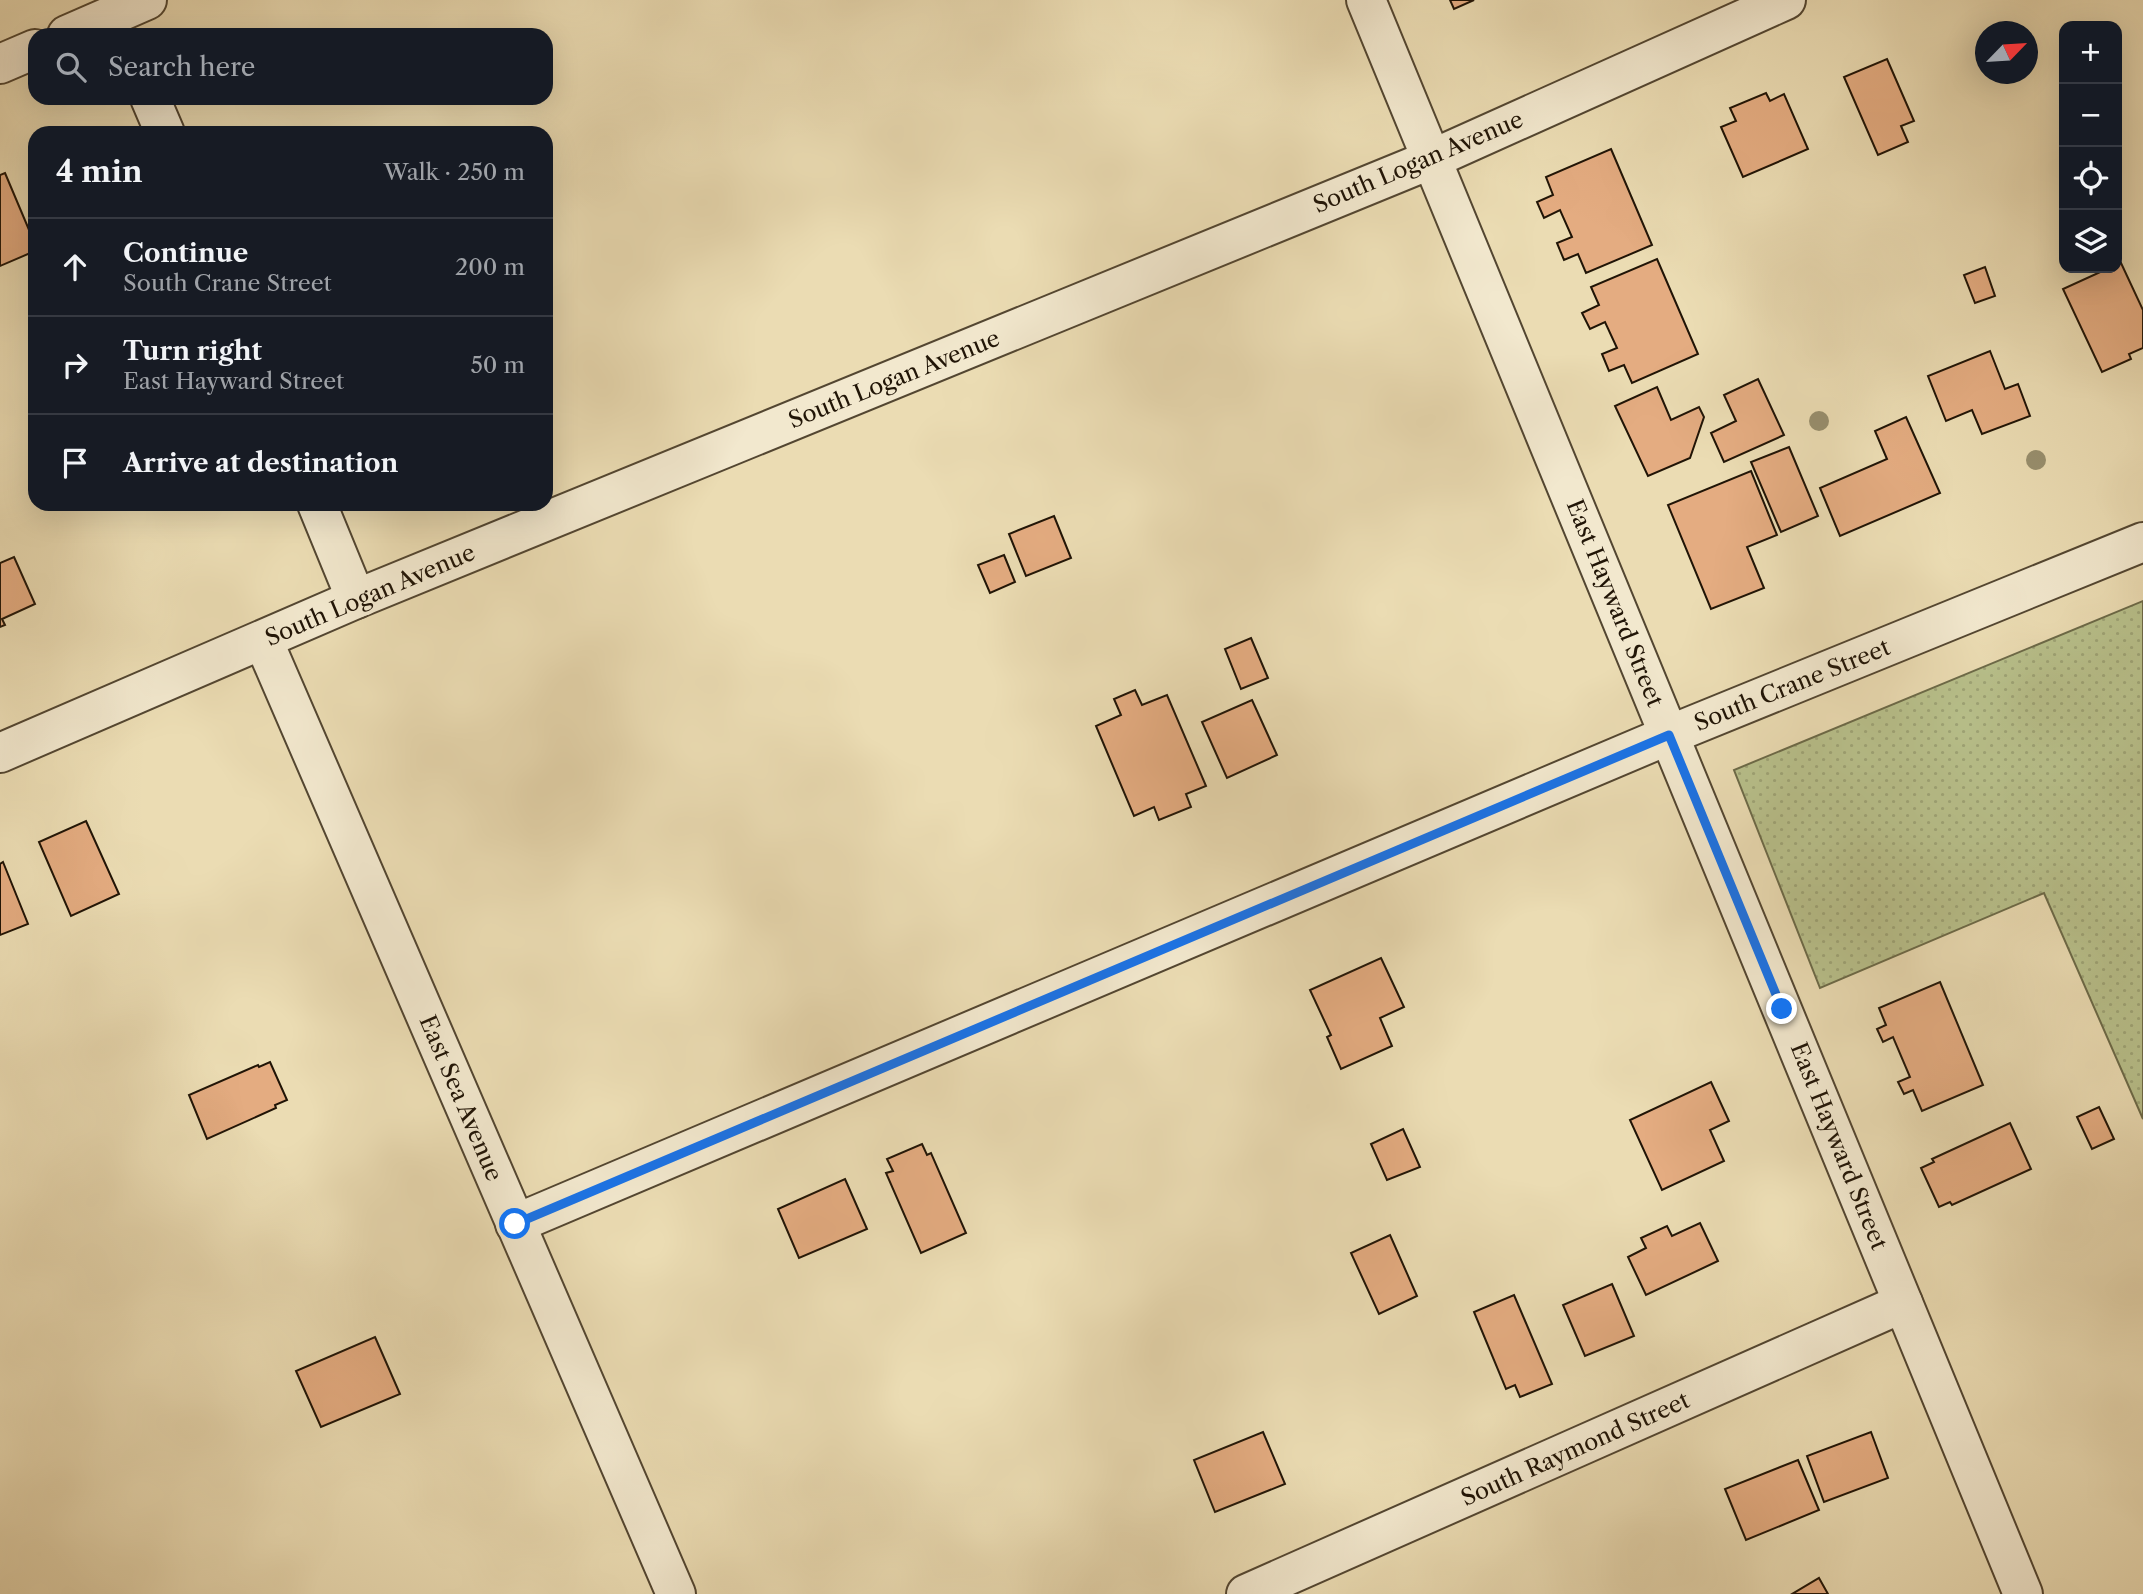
<!DOCTYPE html>
<html lang="en">
<head>
<meta charset="utf-8">
<style>
  :root { --surface:#171b24; --page:#20242c; --text:#f1f3f6; --muted:#9ea1a6; --line:#363941 }
  body { margin:0; font-family:"Libre Caslon Text",serif; background:var(--page); color:var(--text) }
  .controls { position:absolute; right:21px; top:21px; display:grid; overflow:hidden; border-radius:14px; box-shadow:0 7px 28px #0002 }
  .controls button { width:63px; height:63px; display:grid; place-items:center; padding:0; border:0; border-bottom:2px solid var(--line); background:var(--surface); color:var(--text); font:35px sans-serif }
  .compass { position:absolute; left:1975px; top:21px; width:63px; height:63px; border-radius:50%; background:var(--surface); box-shadow:0 7px 28px #0002; rotate:65deg }
  .stop { position:absolute; width:21px; height:21px; margin:-16px; border:5px solid #1a73e8; border-radius:50%; background:#fff }
  .stop.end { background:#1a73e8; border-color:#fff; box-shadow:0 2px 7px #0008 }
  .list { margin:0; padding:0; list-style:none }
  h2 { display:flex; justify-content:space-between; align-items:center; height:91px; margin:0; padding:0 28px; font-size:30px }
  h2 small { font-size:23px; font-weight:400; color:var(--muted) }
  .list li { display:grid; grid-template-columns:46px 1fr auto; gap:21px; align-items:center; box-sizing:border-box; height:98px; padding:0 28px; border-top:2px solid var(--line) }
  .list b { display:block; font-size:26px; white-space:nowrap }
  .list p { margin:0; font-size:23px; white-space:nowrap; color:var(--muted) }
  .list em { font-size:23px; font-style:normal; color:var(--muted) }
  .icon { flex:none; width:38px; height:38px; fill:none; stroke:currentColor; stroke-width:2; stroke-linecap:round; stroke-linejoin:round }
  .map { position:relative; flex:none; width:2143px; height:1594px; overflow:hidden }
  .search { position:absolute; background:var(--surface); box-shadow:0 7px 28px #0002; left:28px; top:28px; width:525px; height:77px; display:flex; align-items:center; gap:18px; box-sizing:border-box; padding:0 24px; border-radius:21px; color:var(--muted); font-size:26px }
  .panel { position:absolute; background:var(--surface); box-shadow:0 7px 28px #0002; left:28px; top:126px; width:525px; height:385px; border-radius:21px }
  .map>svg:first-child { display:block }
</style>
</head>
<body>
<div class="map">
<svg width="2143" height="1594" viewBox="0 0 2143 1594">
  <defs>
    <pattern id="park-dots" width="8" height="8" patternUnits="userSpaceOnUse" patternTransform="scale(1.75)"><rect width="8" height="8" fill="#b8c08b"/><path d="M2 2h.1M6 6h.1" fill="none" stroke="#9ea476" stroke-width="1.8" stroke-linecap="round"/></pattern>
  </defs>
  <rect width="100%" height="100%" fill="#ebdcb3"/>
  <filter id="stains"><feTurbulence type="fractalNoise" baseFrequency=".00286" numOctaves="4"/><feColorMatrix values="0 0 0 0 .2 0 0 0 0 .09 0 0 0 0 .02 0 0 0 .5 -.17"/></filter>
  <radialGradient id="worn" r=".72"><stop offset=".6" stop-color="#630" stop-opacity="0"/><stop offset="1" stop-color="#630" stop-opacity=".3"/></radialGradient>
  <polygon fill="url(#park-dots)" stroke="#6c6a48" stroke-width="2" points="2143,601 2143,1119 2044,893 1820,988 1734,770"/>
  <g fill="#e4ac81" stroke="#201406" stroke-width="2">
    <polygon points="1450,0 1474,0 1454,9"/>
    <polygon points="1887,59 1914,121 1901,126 1908,142 1878,155 1844,77"/>
    <polygon points="1766,93 1770,101 1784,94 1808,149 1743,177 1721,127 1736,121 1730,108"/>
    <polygon points="1611,149 1652,245 1586,273 1578,254 1564,260 1557,243 1572,237 1560,210 1544,218 1537,202 1553,195 1546,177"/>
    <polygon points="5,173 35,244 35,251 0,266 0,175"/>
    <polygon points="1657,259 1698,354 1632,383 1624,365 1609,371 1602,354 1617,348 1605,322 1590,329 1582,313 1599,305 1591,287"/>
    <polygon points="2121,263 2143,310 2143,348 2129,354 2131,359 2102,372 2063,289 2109,268 2117,268 2117,264"/>
    <polygon points="1985,267 1995,296 1975,303 1964,275"/>
    <polygon points="1990,351 2005,389 2018,384 2030,416 1982,434 1972,410 1946,421 1928,376"/>
    <polygon points="1758,379 1784,435 1724,462 1711,433 1736,421 1724,395"/>
    <polygon points="1657,387 1671,420 1699,407 1704,417 1690,458 1648,476 1615,406"/>
    <polygon points="1906,417 1940,493 1840,536 1820,488 1887,459 1875,431"/>
    <polygon points="1789,447 1818,516 1781,532 1751,462"/>
    <polygon points="1751,471 1777,535 1747,547 1764,588 1711,609 1668,505"/>
    <polygon points="1054,516 1071,558 1026,576 1009,534"/>
    <polygon points="1004,555 1015,582 990,593 978,565"/>
    <polygon points="14,557 35,604 2,619 5,625 0,627 0,563"/>
    <polygon points="1251,638 1268,678 1241,689 1225,649"/>
    <polygon points="1135,690 1142,705 1167,695 1206,786 1186,794 1191,807 1159,820 1154,807 1134,816 1096,726 1121,715 1114,699"/>
    <polygon points="1252,700 1277,755 1227,778 1202,722"/>
    <polygon points="86,821 119,894 71,916 39,842"/>
    <polygon points="3,862 28,924 0,935 0,864"/>
    <polygon points="1381,958 1404,1007 1380,1018 1392,1046 1341,1069 1327,1037 1331,1035 1310,990"/>
    <polygon points="1940,982 1983,1085 1922,1111 1913,1090 1904,1094 1898,1082 1910,1077 1893,1037 1883,1042 1877,1029 1886,1025 1879,1008"/>
    <polygon points="270,1062 287,1100 275,1105 276,1108 207,1139 189,1095 258,1065 259,1067"/>
    <polygon points="1711,1082 1729,1121 1710,1130 1724,1161 1662,1190 1630,1120"/>
    <polygon points="2099,1107 2114,1139 2092,1149 2077,1117"/>
    <polygon points="2010,1123 2031,1169 1952,1205 1950,1202 1939,1207 1921,1168 1934,1162 1932,1159"/>
    <polygon points="1403,1129 1420,1167 1387,1180 1371,1144"/>
    <polygon points="922,1144 927,1155 931,1153 966,1233 921,1253 886,1173 893,1171 887,1159"/>
    <polygon points="845,1179 867,1229 799,1258 778,1209"/>
    <polygon points="1700,1223 1718,1261 1646,1295 1628,1257 1646,1248 1641,1238 1667,1226 1672,1236"/>
    <polygon points="1390,1235 1417,1296 1379,1314 1351,1253"/>
    <polygon points="1612,1284 1634,1336 1585,1356 1563,1305"/>
    <polygon points="1514,1295 1552,1384 1520,1397 1515,1385 1506,1389 1474,1312"/>
    <polygon points="375,1337 400,1394 321,1427 296,1371"/>
    <polygon points="1263,1432 1285,1484 1215,1512 1194,1460"/>
    <polygon points="1871,1432 1888,1478 1824,1502 1807,1456"/>
    <polygon points="1798,1460 1819,1510 1746,1540 1725,1489"/>
    <polygon points="1819,1578 1828,1594 1792,1594"/>
  </g>
  <g fill="none" stroke-linecap="round" stroke-linejoin="round">
    <defs>
      <g id="minor">
        <polyline points="1366,0 2023,1594"/>
        <polyline points="67,35 147,0"/>
        <polyline points="0,64 35,49"/>
        <polyline points="150,98 165,133"/>
        <polyline points="317,504 356,599"/>
        <polyline points="263,640 676,1594"/>
        <polyline points="0,753 356,599 1432,159 1786,0"/>
        <polyline points="515,1224 1669,735 2143,542"/>
        <polyline points="1246,1594 1903,1303"/>
      </g>
    </defs>
    <use href="#minor" stroke="#534631" stroke-width="42"/>
    <use href="#minor" stroke="#f2e8ce" stroke-width="38"/>
  </g>
  <g fill="#988f6e">
    <circle cx="1819" cy="421" r="10"/>
    <circle cx="2036" cy="460" r="10"/>
  </g>
  <g fill="none" stroke-linecap="round" stroke-linejoin="round">
    <polyline stroke="#1a73e8" stroke-width="9" points="515,1224 1669,735 1782,1009"/>
  </g>
  <g text-anchor="middle" dominant-baseline="central" stroke-width="7" stroke-linejoin="round" paint-order="stroke">
    <g font-size="23" fill="#201406" stroke="#f2e8ce">
      <text transform="translate(1418 162) rotate(-23)">South Logan Avenue</text>
      <text transform="translate(894 379) rotate(-22)">South Logan Avenue</text>
      <text transform="translate(370 595) rotate(-23)">South Logan Avenue</text>
      <text transform="translate(1615 603) rotate(68)">East Hayward Street</text>
      <text transform="translate(1792 685) rotate(-22)">South Crane Street</text>
      <text transform="translate(461 1098) rotate(67)">East Sea Avenue</text>
      <text transform="translate(1839 1146) rotate(68)">East Hayward Street</text>
      <text transform="translate(1575 1449) rotate(-24)">South Raymond Street</text>
    </g>
  </g>
  <rect width="100%" height="100%" filter="url(#stains)"/>
  <rect width="100%" height="100%" fill="url(#worn)"/>
</svg>
<div class="controls">
<button>+</button>
<button>−</button>
<button><svg class="icon" aria-label="locate" viewBox="0 0 24 24"><circle cx="12" cy="12" r="6"/><path d="M12 2v4M12 18v4M2 12h4M18 12h4"/></svg></button>
<button><svg class="icon" aria-label="layers" viewBox="0 0 24 24"><path d="M12 4l9 5-9 5-9-5zM3 14l9 5 9-5"/></svg></button>
</div>
<svg class="compass" viewBox="-18 -18 36 36"><path d="M0-13l5 13h-10z" fill="#e53935"/><path d="M0 13l5-13h-10z" fill="#9ea1a6"/></svg>
<div class="stop" style="left:515px;top:1224px"></div>
<div class="stop end" style="left:1782px;top:1009px"></div>
<div class="search"><svg class="icon" aria-label="search" viewBox="0 0 24 24"><circle cx="10" cy="10" r="6"/><path d="M15 15l6 6"/></svg>Search here</div>
<section class="panel">
<h2>4 min<small>Walk · 250 m</small></h2>
<ul class="list">
<li><svg class="icon" aria-label="ahead" viewBox="0 0 24 24"><path d="M12 20V5M6 11l6-6 6 6"/></svg><div><b>Continue</b><p>South Crane Street</p></div><em>200 m</em></li>
<li><svg class="icon" aria-label="right" viewBox="0 0 24 24"><path d="M7 20v-9h11M14 6l5 5-5 5"/></svg><div><b>Turn right</b><p>East Hayward Street</p></div><em>50 m</em></li>
<li><svg class="icon" aria-label="arrive" viewBox="0 0 24 24"><path d="M6 21V4h12l-3 4 3 4H6"/></svg><div><b>Arrive at destination</b></div></li>
</ul>
</section>
</div>
</body>
</html>
